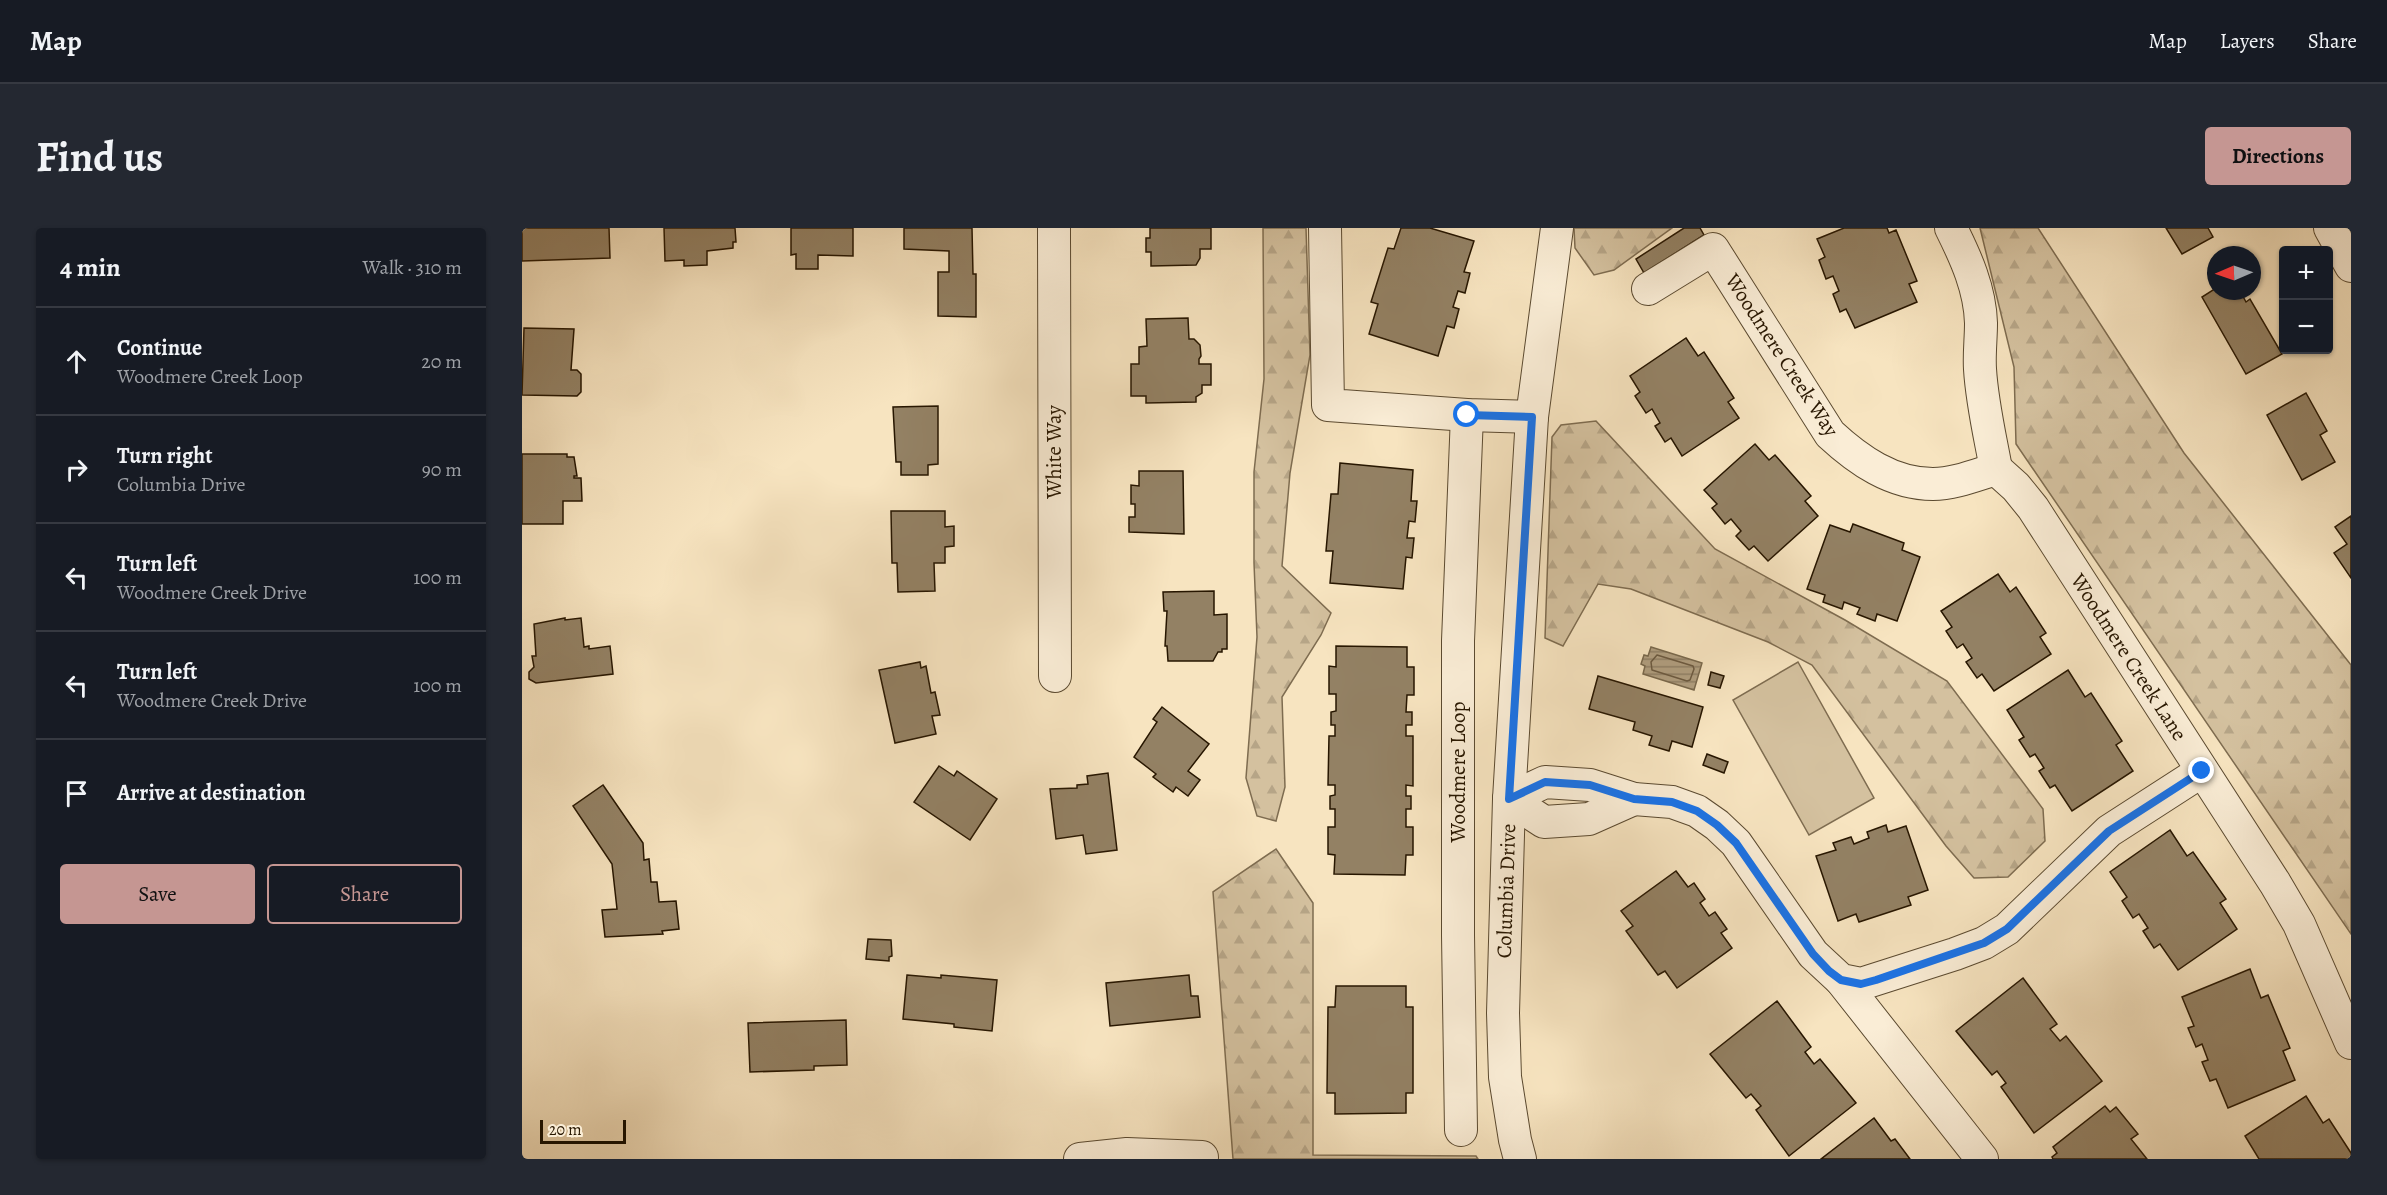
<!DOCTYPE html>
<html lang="en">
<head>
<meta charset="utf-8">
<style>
  :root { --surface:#171b24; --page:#242831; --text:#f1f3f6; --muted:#9ea1a6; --line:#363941; --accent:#c59692 }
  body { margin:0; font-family:Alegreya,serif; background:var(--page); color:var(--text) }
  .controls { position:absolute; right:18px; top:18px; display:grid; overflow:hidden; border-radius:6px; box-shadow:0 2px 4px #0004 }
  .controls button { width:54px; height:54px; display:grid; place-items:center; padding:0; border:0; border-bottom:2px solid var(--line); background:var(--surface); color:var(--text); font:30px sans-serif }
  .compass { position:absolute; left:1685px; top:18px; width:54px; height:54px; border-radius:50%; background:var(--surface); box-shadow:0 2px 4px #0004; rotate:268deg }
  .scale { position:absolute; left:18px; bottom:15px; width:86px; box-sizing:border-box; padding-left:6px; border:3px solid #271600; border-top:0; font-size:16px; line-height:21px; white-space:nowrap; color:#271600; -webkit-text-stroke:4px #faedd6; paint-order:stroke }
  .stop { position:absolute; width:18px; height:18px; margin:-14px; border:4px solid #1a73e8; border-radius:50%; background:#fff }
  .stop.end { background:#1a73e8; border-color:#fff; box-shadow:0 2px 6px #0008 }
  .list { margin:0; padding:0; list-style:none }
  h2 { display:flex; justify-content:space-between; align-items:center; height:78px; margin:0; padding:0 24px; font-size:26px }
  h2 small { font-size:20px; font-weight:400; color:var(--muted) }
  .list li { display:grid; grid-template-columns:39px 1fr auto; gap:18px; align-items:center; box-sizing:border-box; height:108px; padding:0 24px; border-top:2px solid var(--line) }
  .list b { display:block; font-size:22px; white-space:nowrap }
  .list p { margin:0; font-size:20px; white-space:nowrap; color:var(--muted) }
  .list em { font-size:20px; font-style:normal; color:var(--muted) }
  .actions { display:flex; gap:12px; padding:18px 24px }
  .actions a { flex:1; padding:14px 0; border:2px solid var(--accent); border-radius:6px; text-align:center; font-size:21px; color:var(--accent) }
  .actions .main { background:var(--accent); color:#111 }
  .icon { flex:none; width:33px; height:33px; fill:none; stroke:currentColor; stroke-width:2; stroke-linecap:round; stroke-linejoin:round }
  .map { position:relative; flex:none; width:1829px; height:931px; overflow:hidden; border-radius:6px }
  header { display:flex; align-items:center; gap:36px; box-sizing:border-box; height:84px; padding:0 30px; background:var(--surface); border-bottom:2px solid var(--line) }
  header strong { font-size:28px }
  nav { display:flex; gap:33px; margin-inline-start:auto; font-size:21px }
  .intro { display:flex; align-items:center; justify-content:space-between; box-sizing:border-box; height:144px; padding:0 36px }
  h1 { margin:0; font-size:42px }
  .button { padding:15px 27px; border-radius:6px; background:var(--accent); color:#111; font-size:21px; font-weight:700 }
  main { display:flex; gap:36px; padding:0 36px }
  aside { flex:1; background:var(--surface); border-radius:6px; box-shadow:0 2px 4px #0004 }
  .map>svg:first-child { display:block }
</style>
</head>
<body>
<header>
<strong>Map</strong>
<nav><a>Map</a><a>Layers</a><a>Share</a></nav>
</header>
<div class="intro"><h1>Find us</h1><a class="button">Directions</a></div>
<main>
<aside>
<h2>4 min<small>Walk · 310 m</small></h2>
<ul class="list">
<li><svg class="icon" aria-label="ahead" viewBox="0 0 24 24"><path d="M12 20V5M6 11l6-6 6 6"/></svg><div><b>Continue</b><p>Woodmere Creek Loop</p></div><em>20 m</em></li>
<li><svg class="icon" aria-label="right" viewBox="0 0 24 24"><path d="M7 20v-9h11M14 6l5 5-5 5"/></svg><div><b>Turn right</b><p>Columbia Drive</p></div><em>90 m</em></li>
<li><svg class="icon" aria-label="left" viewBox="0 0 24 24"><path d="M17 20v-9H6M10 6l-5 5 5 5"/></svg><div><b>Turn left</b><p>Woodmere Creek Drive</p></div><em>100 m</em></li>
<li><svg class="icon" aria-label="left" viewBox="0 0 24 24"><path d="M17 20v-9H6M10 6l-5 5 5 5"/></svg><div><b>Turn left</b><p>Woodmere Creek Drive</p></div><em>100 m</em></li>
<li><svg class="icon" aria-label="arrive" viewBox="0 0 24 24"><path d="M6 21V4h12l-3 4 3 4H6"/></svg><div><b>Arrive at destination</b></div></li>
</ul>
<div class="actions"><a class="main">Save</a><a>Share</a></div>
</aside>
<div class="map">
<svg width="1829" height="931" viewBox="0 0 1829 931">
  <defs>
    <pattern id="forest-firs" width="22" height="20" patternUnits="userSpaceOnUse" patternTransform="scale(1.5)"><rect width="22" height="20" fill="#d4c19f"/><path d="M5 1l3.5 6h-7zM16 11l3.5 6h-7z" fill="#b6a587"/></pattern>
    <pattern id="water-rules" width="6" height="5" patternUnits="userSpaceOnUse" patternTransform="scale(1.5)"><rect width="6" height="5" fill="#b09e7f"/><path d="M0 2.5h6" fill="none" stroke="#8f8066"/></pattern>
  </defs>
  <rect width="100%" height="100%" fill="#f7e4c0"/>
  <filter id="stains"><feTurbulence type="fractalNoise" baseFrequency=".00333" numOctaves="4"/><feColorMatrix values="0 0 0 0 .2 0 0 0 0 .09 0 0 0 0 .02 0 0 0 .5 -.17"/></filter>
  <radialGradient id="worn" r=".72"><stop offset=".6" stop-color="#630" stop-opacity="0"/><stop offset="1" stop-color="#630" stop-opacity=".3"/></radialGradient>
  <g fill="url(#forest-firs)" stroke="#7e6c50" stroke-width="1.5">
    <polygon points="741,0 784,0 788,127 768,245 760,338 809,385 799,407 760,469 763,559 754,593 735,588 724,550 735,409 732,335 732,244 742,151"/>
    <polygon points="1052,0 1150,0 1092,42 1072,47 1053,20"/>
    <polygon points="1458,0 1516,0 1662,225 1829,437 1829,706 1494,216 1492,139"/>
    <polygon points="1074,193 1193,321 1323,392 1425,453 1521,581 1523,613 1486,649 1452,650 1424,618 1290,437 1246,414 1109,361 1076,356 1041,418 1023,410 1030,209 1039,197"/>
    <polygon points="754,621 791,675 791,927 954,928 956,931 711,931 691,664"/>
  </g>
  <polygon fill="#d4c19f" stroke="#7e6c50" stroke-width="1.5" points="1276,434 1352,570 1287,607 1211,472"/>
  <polygon fill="url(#water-rules)" stroke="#79684c" stroke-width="1.5" points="1129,419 1180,435 1172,462 1121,446 1123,438 1119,436 1122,427 1126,428"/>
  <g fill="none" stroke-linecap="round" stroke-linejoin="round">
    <polygon stroke="#6c5a40" stroke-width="1.5" points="1135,427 1171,438 1172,441 1168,452 1165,453 1130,442 1129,434"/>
  </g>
  <g fill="#938164" stroke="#271600" stroke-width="1.5">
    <polygon points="0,0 87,0 88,30 0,33"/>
    <polygon points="142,0 213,0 214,14 211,14 211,20 185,23 185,37 162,38 162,32 143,33"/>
    <polygon points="269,0 331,0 331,28 296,27 296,41 274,41 274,26 269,27"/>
    <polygon points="382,0 450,0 451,46 454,46 454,89 416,88 416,44 427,44 427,23 382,21"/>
    <polygon points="628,0 689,0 689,21 678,21 678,30 674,37 629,38 629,24 624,24 624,10 628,10"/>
    <polygon points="879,0 908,0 952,13 942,44 948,45 943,65 936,63 931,79 937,81 932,100 925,98 916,128 847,106 856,76 849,74 866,20 872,21"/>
    <polygon points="1162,0 1178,0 1182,7 1122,45 1114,31"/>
    <polygon points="1322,0 1365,0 1367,5 1374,2 1395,53 1387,56 1395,74 1333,100 1324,81 1318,84 1311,66 1317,63 1311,48 1304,51 1297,32 1303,29 1295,11"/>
    <polygon points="1644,0 1686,0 1691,9 1660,26"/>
    <polygon points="1694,60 1694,63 1718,63 1724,74 1728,71 1760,126 1724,146 1680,69"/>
    <polygon points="666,90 667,111 672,111 678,117 679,128 677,131 677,136 689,136 689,157 680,157 680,165 674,169 674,174 624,175 624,168 609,168 609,136 617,136 617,119 625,118 624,91"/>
    <polygon points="2,100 52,101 49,142 55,142 59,146 59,164 55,168 0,167"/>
    <polygon points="1164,110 1176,128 1182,124 1212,170 1206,174 1217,190 1160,228 1149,210 1143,214 1133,198 1138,195 1130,181 1124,185 1113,168 1118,164 1108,148"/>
    <polygon points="1784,165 1805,203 1798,207 1813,234 1780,252 1745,187"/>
    <polygon points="416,178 416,236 406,237 406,247 379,247 379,234 374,234 371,179"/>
    <polygon points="1233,216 1247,232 1253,227 1289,268 1283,273 1296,288 1246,333 1232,318 1227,322 1214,308 1219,303 1209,291 1203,296 1190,280 1195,276 1182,262"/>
    <polygon points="0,226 45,226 45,229 52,229 55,248 52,248 52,250 59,250 60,273 41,273 41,296 0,296"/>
    <polygon points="818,235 891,242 889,273 895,273 893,294 887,293 885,310 892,310 890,330 884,329 881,361 808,355 811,323 804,323 809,266 816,266"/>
    <polygon points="617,243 661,243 662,306 607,304 607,289 613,289 613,276 609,276 609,257 617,258"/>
    <polygon points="369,283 423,283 423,299 432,298 432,318 423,319 423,335 412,335 413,363 376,364 375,335 370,335"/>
    <polygon points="1829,288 1829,350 1812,325 1825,316 1813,299"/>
    <polygon points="1331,296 1382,315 1380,322 1398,329 1375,393 1355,386 1353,393 1335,386 1338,380 1322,374 1320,381 1301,374 1303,367 1285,361 1308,297 1328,304"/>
    <polygon points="1476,346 1488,364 1494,359 1524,405 1518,409 1529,426 1472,463 1460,446 1455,450 1444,434 1450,430 1441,416 1435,420 1424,403 1430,399 1419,383"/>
    <polygon points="692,363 692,387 705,386 705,421 700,421 700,424 696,424 691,433 646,433 645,418 643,418 645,383 642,383 641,364"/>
    <polygon points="43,390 43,392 59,390 62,419 67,418 67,421 88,418 91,446 14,455 7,451 7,444 12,439 10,428 14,428 12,396"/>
    <polygon points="814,418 885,419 885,439 892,439 892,467 885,467 884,484 890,484 890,497 884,497 884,508 891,508 891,558 884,557 884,568 889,568 889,581 884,581 884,599 891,599 891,627 884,627 883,647 812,646 813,627 806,626 806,599 813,599 813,581 808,581 808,568 813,567 813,557 806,557 807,508 813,508 813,497 809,497 809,484 814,483 814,466 807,466 807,438 814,439"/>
    <polygon points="398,434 399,440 404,438 409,465 413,464 418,487 410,488 414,506 373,515 357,442"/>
    <polygon points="1546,442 1563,469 1569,465 1600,513 1594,517 1611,543 1550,583 1533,557 1528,560 1517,543 1522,540 1513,526 1508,529 1497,512 1502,509 1485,482"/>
    <polygon points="1189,444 1202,448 1198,460 1186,457"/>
    <polygon points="1076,448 1181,479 1170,519 1150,513 1147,523 1127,517 1130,508 1111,502 1113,494 1067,481"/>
    <polygon points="640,479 687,516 666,543 678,552 666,568 654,559 651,564 631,549 634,546 612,529 635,494 631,491"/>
    <polygon points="1185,526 1206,534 1202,545 1181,537"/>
    <polygon points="417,538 432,548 435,543 475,571 448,612 392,574"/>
    <polygon points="586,545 595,622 564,626 561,607 534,611 528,561 555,560 555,557 566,556 565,548"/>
    <polygon points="81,557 121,615 122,632 127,631 129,654 135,654 137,674 154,673 157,701 140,703 141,706 83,709 80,682 95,681 90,636 51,578"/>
    <polygon points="1364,597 1366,604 1384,598 1406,662 1386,669 1389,677 1337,694 1334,686 1316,693 1294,628 1314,622 1311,615 1329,609 1332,616 1347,610 1345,604"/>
    <polygon points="1648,602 1665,628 1671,624 1704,671 1698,675 1715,701 1656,742 1638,716 1632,720 1621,703 1626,700 1617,686 1611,690 1600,673 1605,669 1588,644"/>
    <polygon points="1154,643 1166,659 1172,655 1183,671 1178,675 1187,688 1193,684 1205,701 1199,705 1210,720 1155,760 1143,743 1136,747 1104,703 1111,698 1099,683"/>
    <polygon points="346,711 369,712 370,728 367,729 367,733 344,731"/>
    <polygon points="1728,741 1739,770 1746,767 1768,820 1761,823 1773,852 1706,880 1694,851 1688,853 1680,834 1686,832 1680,816 1674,819 1666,800 1672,798 1660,769"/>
    <polygon points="385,747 419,750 419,747 475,752 470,803 432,799 432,796 381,791"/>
    <polygon points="667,747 669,768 676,768 678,789 588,798 584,755"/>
    <polygon points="1501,750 1535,796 1528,801 1538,813 1544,808 1580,853 1512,905 1479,859 1484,855 1475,843 1470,847 1434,803"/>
    <polygon points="814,758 884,758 884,779 891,779 891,865 884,865 884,885 813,886 813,865 805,865 806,779 813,779"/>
    <polygon points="1255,773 1289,819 1283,824 1292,836 1298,831 1334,875 1267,928 1234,882 1239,878 1229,866 1224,870 1188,826"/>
    <polygon points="324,792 325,837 292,838 292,842 228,844 226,795"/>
    <polygon points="1784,868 1801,895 1807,891 1829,925 1829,931 1737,931 1723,908"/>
    <polygon points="1583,878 1588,884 1594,879 1616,906 1609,911 1625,931 1531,931 1530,929 1535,925 1531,919"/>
    <polygon points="1352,890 1369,913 1373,911 1388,931 1299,931"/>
  </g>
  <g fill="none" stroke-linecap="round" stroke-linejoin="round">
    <defs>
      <g id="minor">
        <polyline points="532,0 533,448"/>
        <polyline points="803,0 806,177 945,187 1010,189"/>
        <path d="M1429 0C1444 30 1458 61 1459 95 1459 111 1457 126 1458 141 1460 175 1468 208 1474 241"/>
        <polyline points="1808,0 1829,38"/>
        <path d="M1126 61 1191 21 1308 206C1336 232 1370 256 1411 256 1432 256 1454 247 1474 241"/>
        <polyline points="1474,241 1494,259 1511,280 1753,655 1777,696 1829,815"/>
        <polyline points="987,571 1023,554 1068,557 1112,571 1150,574 1175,583 1195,597 1214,615 1291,726 1319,752 1339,756 1433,726 1462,715 1485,701 1587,603 1680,543"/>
        <polyline points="987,571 1022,594 1067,591 1112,571"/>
        <polyline points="1319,752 1460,931"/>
        <polyline points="939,902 936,707 936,413 945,187"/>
        <polyline points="558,931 605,926 680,929"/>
        <polyline points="998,931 993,912 983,849 981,785 987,571 1010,189 1035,0"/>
      </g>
    </defs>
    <use href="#minor" stroke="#5b4a30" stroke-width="34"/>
    <use href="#minor" stroke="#faedd6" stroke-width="32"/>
  </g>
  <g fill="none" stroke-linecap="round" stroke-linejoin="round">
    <polyline stroke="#1a73e8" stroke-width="8" points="945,187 1010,189 987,571 1023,554 1068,557 1112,571 1150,574 1175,583 1195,597 1214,615 1291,726 1307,743 1319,752 1339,756 1354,752 1462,715 1485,701 1587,603 1680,543"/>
  </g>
  <g text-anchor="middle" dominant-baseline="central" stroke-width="4.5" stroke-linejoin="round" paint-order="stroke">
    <g font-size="21" fill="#271600" stroke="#faedd6">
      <text transform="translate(1260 127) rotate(57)">Woodmere Creek Way</text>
      <text transform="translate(532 224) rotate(-90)">White Way</text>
      <text transform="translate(1607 429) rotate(57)">Woodmere Creek Lane</text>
      <text transform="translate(936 544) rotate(-90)">Woodmere Loop</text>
      <text transform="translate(984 663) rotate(-88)">Columbia Drive</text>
    </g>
  </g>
  <rect width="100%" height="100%" filter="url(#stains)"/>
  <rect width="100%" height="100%" fill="url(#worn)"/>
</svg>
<div class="controls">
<button>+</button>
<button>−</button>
</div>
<svg class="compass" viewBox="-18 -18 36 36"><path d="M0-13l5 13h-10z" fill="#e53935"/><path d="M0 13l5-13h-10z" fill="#9ea1a6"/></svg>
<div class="scale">20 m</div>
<div class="stop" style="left:945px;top:187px"></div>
<div class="stop end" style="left:1680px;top:543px"></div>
</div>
</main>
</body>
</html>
